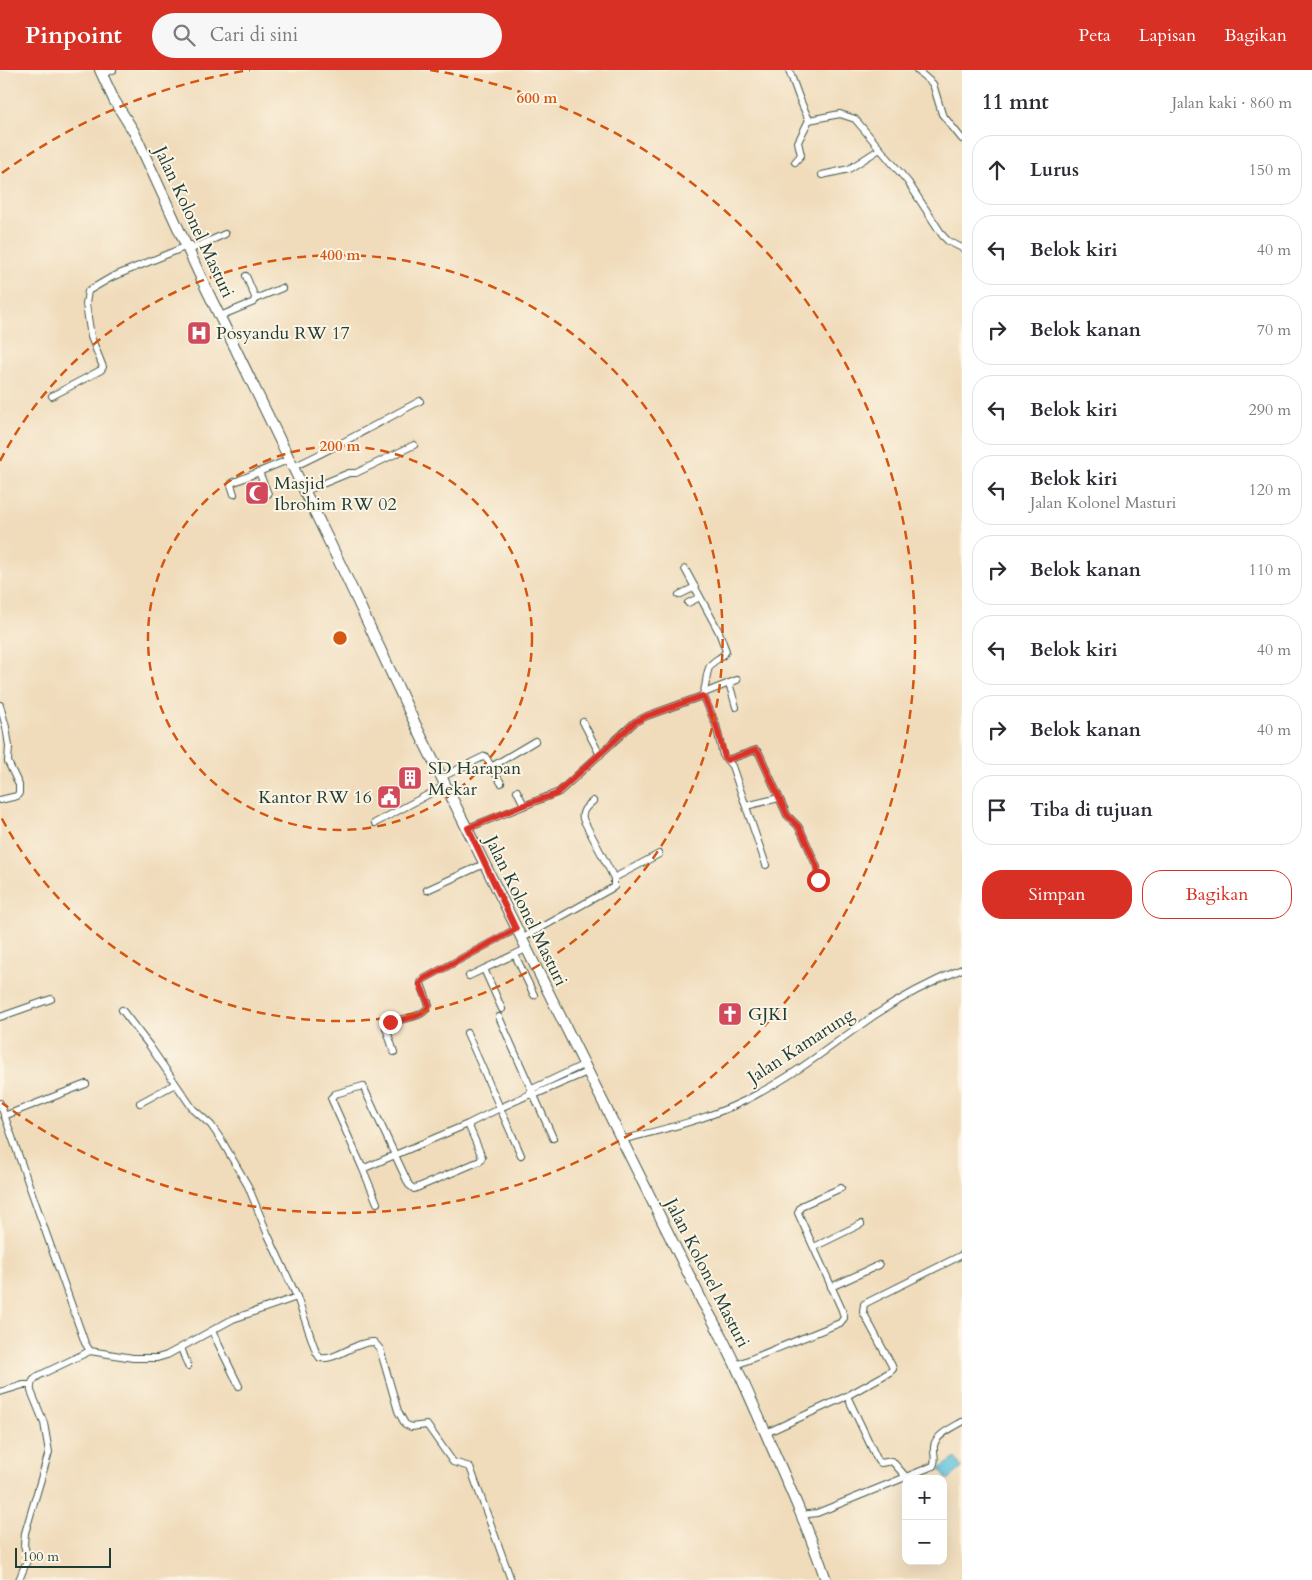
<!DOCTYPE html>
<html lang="id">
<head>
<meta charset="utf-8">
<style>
  :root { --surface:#fff; --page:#f7f7f7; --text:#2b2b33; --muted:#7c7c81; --line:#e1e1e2; --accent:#d93025 }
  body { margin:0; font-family:Cardo,serif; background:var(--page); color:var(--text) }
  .controls { position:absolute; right:15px; bottom:15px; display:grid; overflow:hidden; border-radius:10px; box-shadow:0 5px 20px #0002 }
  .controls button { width:45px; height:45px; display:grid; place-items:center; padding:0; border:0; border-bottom:1px solid var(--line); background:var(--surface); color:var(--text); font:25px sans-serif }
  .scale { position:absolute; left:15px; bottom:12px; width:96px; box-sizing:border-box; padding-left:5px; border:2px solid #1f3d34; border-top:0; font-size:14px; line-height:18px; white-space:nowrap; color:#1f3d34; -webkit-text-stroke:4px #fcf5e5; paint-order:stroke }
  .stop { position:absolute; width:15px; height:15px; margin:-11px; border:4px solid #d93025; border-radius:50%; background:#fff }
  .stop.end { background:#d93025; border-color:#fff; box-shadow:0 1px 5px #0008 }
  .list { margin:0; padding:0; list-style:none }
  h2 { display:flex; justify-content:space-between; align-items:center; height:65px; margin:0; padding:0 20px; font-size:21px }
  h2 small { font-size:16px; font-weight:400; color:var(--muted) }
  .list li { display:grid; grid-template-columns:32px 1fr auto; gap:15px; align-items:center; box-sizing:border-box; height:70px; margin:0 10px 10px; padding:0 10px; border:1px solid var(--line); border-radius:20px }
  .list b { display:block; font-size:19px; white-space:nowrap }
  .list p { margin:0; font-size:16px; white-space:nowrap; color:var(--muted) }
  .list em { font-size:16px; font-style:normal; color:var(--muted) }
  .actions { display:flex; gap:10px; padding:15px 20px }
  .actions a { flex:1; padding:11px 0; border:1px solid var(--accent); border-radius:20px; text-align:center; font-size:18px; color:var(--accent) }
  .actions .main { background:var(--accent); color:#fff }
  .icon { flex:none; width:28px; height:28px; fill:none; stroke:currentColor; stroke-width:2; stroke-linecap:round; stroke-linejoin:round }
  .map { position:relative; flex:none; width:962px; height:1510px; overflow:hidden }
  header { display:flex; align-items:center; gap:30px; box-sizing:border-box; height:70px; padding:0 25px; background:var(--accent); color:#fff }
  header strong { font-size:24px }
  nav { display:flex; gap:28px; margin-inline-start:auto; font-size:18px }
  .search { width:350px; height:45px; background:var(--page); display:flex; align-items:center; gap:12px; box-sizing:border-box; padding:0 18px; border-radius:28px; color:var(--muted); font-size:19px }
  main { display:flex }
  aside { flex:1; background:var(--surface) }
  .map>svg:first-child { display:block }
</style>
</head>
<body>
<header>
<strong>Pinpoint</strong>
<div class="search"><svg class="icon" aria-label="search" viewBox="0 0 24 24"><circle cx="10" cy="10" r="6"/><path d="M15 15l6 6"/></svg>Cari di sini</div>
<nav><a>Peta</a><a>Lapisan</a><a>Bagikan</a></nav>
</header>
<main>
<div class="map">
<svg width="962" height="1510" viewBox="0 0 962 1510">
  <rect width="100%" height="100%" fill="#fcf5e5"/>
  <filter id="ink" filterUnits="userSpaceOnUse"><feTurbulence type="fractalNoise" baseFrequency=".02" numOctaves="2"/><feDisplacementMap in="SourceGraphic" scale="10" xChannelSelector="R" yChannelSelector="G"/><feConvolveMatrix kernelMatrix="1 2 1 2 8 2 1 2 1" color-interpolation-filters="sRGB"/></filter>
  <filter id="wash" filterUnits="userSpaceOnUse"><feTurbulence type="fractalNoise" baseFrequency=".0096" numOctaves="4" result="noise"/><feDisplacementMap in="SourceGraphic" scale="20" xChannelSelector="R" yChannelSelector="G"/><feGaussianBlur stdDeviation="1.12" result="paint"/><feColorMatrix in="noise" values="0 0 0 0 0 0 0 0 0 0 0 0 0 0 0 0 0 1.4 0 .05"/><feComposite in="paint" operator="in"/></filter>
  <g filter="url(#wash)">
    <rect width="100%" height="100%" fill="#f0dcbb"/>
    <polygon fill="#5fc2de" stroke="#3f8089" points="955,1388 962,1398 948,1410 940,1399"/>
  </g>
  <g filter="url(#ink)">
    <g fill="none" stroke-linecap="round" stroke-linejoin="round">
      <defs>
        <g id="street">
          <polyline points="789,0 800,30 809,50 840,44 855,49 908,112 943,166 948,171 962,178"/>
          <polyline points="917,0 933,14 942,44 962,69"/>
          <polyline points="102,4 113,0"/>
          <polyline points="795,92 801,85 798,72 809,50"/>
          <polyline points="822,105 849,99 880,79"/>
          <polyline points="255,229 282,218"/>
          <polyline points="220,246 254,232 255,227 246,206"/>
          <polyline points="52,326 101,300 103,297 91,267 86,234 88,221 112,207 187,176 191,175 194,178 225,164"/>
          <path d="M293 397C337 377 378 353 420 331"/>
          <polyline points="259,402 268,424"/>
          <polyline points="305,421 349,403 356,403 414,375"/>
          <polyline points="234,424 231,415 232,413 290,389"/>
          <polyline points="679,525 695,517"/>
          <polyline points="688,533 700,527"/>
          <polyline points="729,613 736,637"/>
          <polyline points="704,623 737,610"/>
          <polyline points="702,626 705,629 716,655 723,685 732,696 766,795"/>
          <polyline points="0,635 6,657 9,676 8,692 19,715 19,723 17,726 0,730"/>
          <polyline points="583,652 600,685"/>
          <polyline points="727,690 756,680 759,683 787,745 798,756 802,763 817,797 818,810"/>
          <polyline points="491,697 535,671"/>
          <polyline points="442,707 485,686 501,713"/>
          <polyline points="517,721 524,735"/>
          <polyline points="746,736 779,728"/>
          <polyline points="375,753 446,715"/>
          <path d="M468 758 559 722 635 652 647 646 702 626C707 617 705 607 709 598 712 589 723 589 726 581L719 562 685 499"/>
          <polyline points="614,808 659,784"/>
          <polyline points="427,820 484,794"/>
          <path d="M521 869 614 817V808L583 749C581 740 588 736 593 731"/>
          <polyline points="515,885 534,925"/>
          <polyline points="484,899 502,939"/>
          <polyline points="469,906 526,879"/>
          <polyline points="122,940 149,975 193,1039 211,1055 222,1071 248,1116 268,1165 297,1227"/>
          <polyline points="0,947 51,929"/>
          <polyline points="499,947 553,1068"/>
          <polyline points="467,963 500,1038 528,1025 534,1025 587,1002"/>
          <path d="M394 982 386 958 387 954C399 947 423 950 429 935L421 914 422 910 516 859"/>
          <polyline points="530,1022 532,1019 583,995"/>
          <polyline points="0,1033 85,1273 90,1281"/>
          <polyline points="140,1033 175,1014"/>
          <polyline points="4,1046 86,1014"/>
          <polyline points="468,1054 395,1085 363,1016 335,1024 331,1028 362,1097 367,1097 395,1085 409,1115 414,1119 480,1091 482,1087 468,1054 500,1038 521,1085"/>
          <path d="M621 1070C669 1058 718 1047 761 1022 802 1000 837 971 875 945 902 927 931 912 962 899"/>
          <polyline points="362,1097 377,1133"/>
          <polyline points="814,1177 861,1154"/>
          <polyline points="831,1217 879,1195"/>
          <polyline points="212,1261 239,1316"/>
          <polyline points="181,1278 188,1296"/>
          <polyline points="736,1295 840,1253 844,1248 842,1240 798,1143 800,1138 803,1135 841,1118"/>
          <polyline points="0,1322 23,1315 30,1315"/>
          <polyline points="847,1326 878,1391 881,1393 892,1391 907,1408"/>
          <polyline points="766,1363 847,1326 890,1302 893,1299 892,1296 863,1242 864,1234 962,1185"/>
          <path d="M801 1445 817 1443 933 1396C937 1389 933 1384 934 1376 935 1365 954 1357 962 1352"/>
          <path d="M19 1510 28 1488 24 1475 25 1463 49 1382 44 1353 31 1321C30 1313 33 1309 40 1305L90 1281 133 1288H157L167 1285 233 1249 297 1227 316 1282 320 1288C336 1291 356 1271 374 1272L380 1279 398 1341 405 1354 411 1357 427 1355 453 1392 470 1397 511 1510"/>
        </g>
        <path id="primary" d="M100 0 114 30 134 62 203 212 345 504 418 660 703 1233C729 1277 749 1325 770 1373 790 1418 810 1463 826 1510"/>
      </defs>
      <use href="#street" stroke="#3e5548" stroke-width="8"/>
      <use href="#primary" stroke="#3e5548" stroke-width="12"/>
      <use href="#street" stroke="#fff" stroke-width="6"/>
      <use href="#primary" stroke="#fff" stroke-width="10"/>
    </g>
  </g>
  <g fill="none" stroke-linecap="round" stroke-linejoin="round" filter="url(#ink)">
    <path stroke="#d93025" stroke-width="6" d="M390 952C402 949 424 948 429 935L420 914 424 909 516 859 468 758 524 735 556 724 635 652 647 646 702 626 705 629 716 655 725 688 727 690 756 680 759 683 787 745 798 756 802 763 817 797 818 810"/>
  </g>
  <g fill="none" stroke="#d45610" stroke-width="2.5" stroke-dasharray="9 6">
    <circle cx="340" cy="568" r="192"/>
    <path d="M0 391A383 383 0 1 1 0 745"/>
    <path d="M2 103A575 575 0 0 1 250 0M430 0A575 575 0 1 1 2 1033"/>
  </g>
  <defs>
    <symbol id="hospital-square" viewBox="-11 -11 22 22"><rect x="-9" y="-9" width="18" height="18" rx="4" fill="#d1495b" stroke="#fcf5e5"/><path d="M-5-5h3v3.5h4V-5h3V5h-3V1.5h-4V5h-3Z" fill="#fff"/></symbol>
    <symbol id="mosque-square" viewBox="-11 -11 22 22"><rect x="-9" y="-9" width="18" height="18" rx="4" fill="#d1495b" stroke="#fcf5e5"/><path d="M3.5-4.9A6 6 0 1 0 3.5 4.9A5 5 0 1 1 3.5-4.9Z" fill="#fff"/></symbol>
    <symbol id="building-square" viewBox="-11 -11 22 22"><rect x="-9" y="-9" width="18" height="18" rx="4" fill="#d1495b" stroke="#fcf5e5"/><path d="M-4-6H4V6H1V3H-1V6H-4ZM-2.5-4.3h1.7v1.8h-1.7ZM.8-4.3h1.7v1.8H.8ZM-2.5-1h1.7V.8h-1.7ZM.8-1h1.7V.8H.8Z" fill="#fff"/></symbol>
    <symbol id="civic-square" viewBox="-11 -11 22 22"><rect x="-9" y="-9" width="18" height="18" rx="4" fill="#d1495b" stroke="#fcf5e5"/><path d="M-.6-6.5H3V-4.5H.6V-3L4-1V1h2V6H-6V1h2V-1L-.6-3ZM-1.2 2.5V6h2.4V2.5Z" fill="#fff"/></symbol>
    <symbol id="church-square" viewBox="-11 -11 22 22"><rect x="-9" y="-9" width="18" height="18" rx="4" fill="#d1495b" stroke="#fcf5e5"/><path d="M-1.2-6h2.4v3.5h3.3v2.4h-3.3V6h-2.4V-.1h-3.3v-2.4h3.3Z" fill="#fff"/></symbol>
  </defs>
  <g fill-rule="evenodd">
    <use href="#hospital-square" x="185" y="249" width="28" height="28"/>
    <use href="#mosque-square" x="243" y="409" width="28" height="28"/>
    <use href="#building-square" x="396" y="694" width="28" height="28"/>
    <use href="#civic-square" x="375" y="713" width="28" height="28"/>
    <use href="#church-square" x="716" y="930" width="28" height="28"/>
  </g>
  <g text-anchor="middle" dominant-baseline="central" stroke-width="4" stroke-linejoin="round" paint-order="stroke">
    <g font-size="18" fill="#1f3d34" stroke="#fcf5e5">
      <text transform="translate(194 152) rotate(65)">Jalan Kolonel Masturi</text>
      <text transform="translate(526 841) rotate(64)">Jalan Kolonel Masturi</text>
      <text transform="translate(801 976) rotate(-33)">Jalan Kamarung</text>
      <text transform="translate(707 1203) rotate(63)">Jalan Kolonel Masturi</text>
    </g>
    <g font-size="18" fill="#1f3d34" stroke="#fcf5e5" text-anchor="start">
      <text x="216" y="263">Posyandu RW 17</text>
      <text x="274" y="413">Masjid<tspan x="274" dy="21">Ibrohim RW 02</tspan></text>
      <text x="428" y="698">SD Harapan<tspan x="428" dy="21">Mekar</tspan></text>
      <text x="372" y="727" text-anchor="end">Kantor RW 16</text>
      <text x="748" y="944">GJKI</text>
    </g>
  </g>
  <circle cx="340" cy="568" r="8" fill="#d45610" stroke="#fcf5e5" stroke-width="2.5"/>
  <g font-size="15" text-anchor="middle" font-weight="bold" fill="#d45610" stroke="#fcf5e5" stroke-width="4" stroke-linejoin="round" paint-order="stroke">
    <text x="537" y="33">600 m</text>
    <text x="340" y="190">400 m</text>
    <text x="340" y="381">200 m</text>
  </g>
</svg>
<div class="controls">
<button>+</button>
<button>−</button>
</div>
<div class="scale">100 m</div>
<div class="stop" style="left:818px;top:810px"></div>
<div class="stop end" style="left:390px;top:952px"></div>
</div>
<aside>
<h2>11 mnt<small>Jalan kaki · 860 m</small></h2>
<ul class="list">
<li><svg class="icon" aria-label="ahead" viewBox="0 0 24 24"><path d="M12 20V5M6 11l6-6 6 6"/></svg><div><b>Lurus</b></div><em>150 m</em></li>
<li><svg class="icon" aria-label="left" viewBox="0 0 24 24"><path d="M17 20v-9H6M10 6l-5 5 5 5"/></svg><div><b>Belok kiri</b></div><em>40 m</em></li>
<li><svg class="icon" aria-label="right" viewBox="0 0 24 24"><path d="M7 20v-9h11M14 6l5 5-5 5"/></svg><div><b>Belok kanan</b></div><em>70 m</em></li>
<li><svg class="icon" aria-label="left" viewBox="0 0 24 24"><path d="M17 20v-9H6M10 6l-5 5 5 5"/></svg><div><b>Belok kiri</b></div><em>290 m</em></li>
<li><svg class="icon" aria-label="left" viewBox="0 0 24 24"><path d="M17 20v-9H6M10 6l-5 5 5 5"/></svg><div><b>Belok kiri</b><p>Jalan Kolonel Masturi</p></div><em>120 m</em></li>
<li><svg class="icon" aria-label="right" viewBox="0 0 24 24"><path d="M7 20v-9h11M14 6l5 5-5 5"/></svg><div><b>Belok kanan</b></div><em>110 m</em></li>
<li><svg class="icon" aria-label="left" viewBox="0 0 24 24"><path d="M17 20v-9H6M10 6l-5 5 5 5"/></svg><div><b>Belok kiri</b></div><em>40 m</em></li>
<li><svg class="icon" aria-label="right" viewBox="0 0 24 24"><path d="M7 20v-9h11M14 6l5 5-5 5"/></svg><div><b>Belok kanan</b></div><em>40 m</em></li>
<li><svg class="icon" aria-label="arrive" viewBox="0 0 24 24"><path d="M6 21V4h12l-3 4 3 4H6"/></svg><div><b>Tiba di tujuan</b></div></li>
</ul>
<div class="actions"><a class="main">Simpan</a><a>Bagikan</a></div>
</aside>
</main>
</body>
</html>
